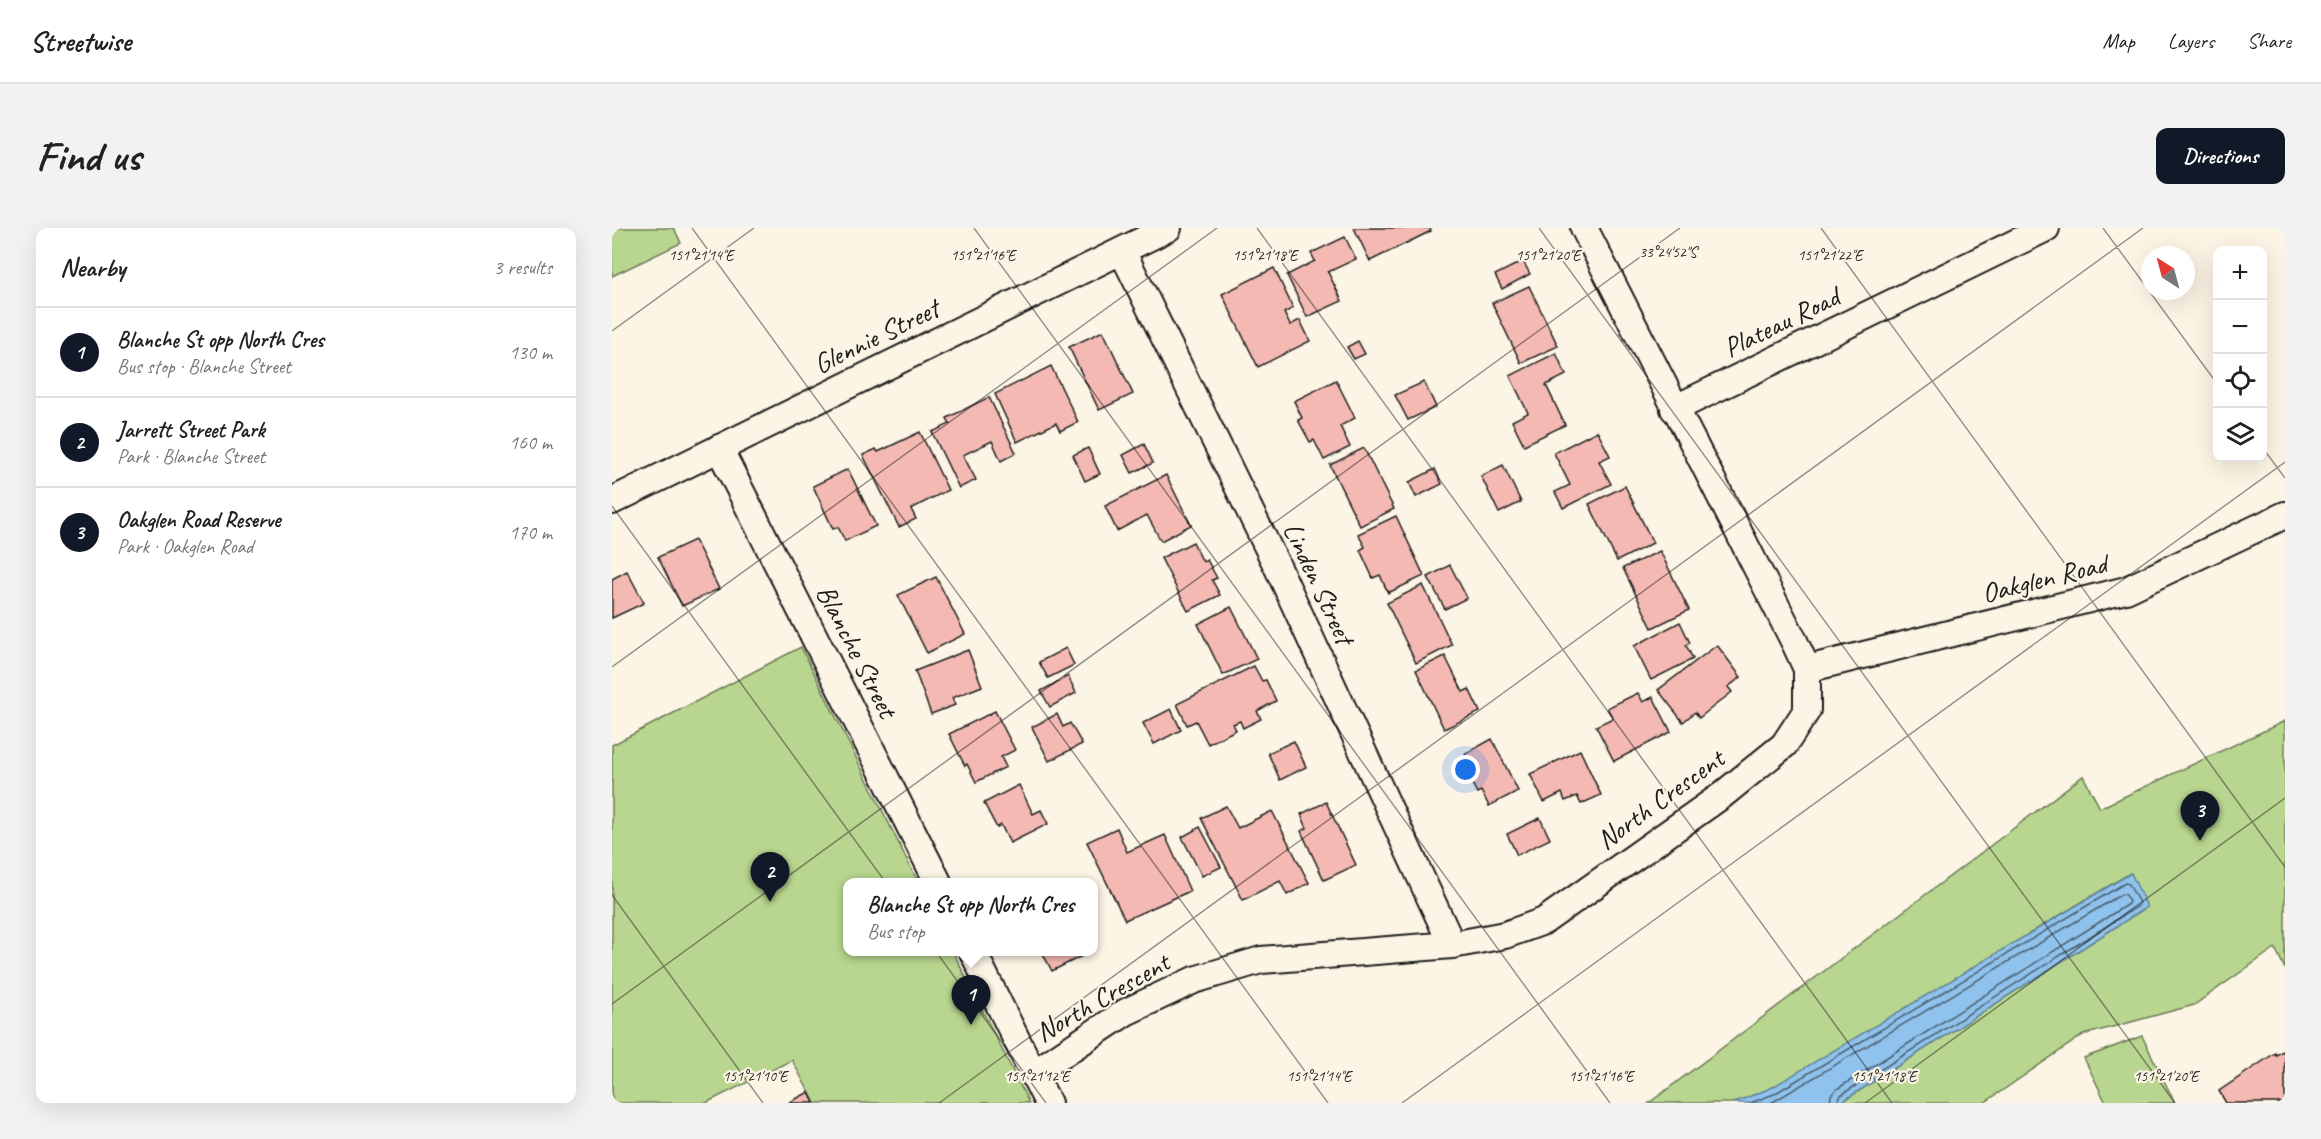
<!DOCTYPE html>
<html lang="en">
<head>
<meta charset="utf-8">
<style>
  :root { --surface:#fff; --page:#f2f2f2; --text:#222; --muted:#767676; --line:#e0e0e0; --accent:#111827 }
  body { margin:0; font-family:Caveat,sans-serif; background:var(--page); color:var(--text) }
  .controls { position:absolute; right:18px; top:18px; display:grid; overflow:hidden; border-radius:12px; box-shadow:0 6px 24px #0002 }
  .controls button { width:54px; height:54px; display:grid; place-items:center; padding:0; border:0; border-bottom:2px solid var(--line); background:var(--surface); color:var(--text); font:30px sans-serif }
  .compass { position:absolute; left:1529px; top:18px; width:54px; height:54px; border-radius:50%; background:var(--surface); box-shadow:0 6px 24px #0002; rotate:324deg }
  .you { position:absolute; left:854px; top:542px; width:21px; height:21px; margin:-15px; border:4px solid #fff; border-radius:50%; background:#1a73e8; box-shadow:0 0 0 9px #1a73e833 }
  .badge { display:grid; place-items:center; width:39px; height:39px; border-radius:50%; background:var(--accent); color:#fff; font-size:20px; font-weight:700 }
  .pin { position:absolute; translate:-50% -50px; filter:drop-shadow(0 2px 3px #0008) }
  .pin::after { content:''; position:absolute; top:32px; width:21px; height:18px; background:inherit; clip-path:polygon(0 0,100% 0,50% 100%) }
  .popup { position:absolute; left:231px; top:650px; width:255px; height:78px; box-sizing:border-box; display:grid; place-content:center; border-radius:12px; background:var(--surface); filter:drop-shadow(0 2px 4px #0005); font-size:20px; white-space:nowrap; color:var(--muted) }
  .popup b { font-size:22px; color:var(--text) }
  .popup::after { content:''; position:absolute; left:50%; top:100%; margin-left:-12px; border:12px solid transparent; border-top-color:var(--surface) }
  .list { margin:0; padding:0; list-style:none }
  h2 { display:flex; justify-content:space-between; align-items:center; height:78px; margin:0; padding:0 24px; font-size:26px }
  h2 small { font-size:20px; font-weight:400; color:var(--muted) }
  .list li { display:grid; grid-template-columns:39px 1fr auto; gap:18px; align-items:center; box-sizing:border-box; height:90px; padding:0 24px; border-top:2px solid var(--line) }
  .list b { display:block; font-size:22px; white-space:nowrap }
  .list p { margin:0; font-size:20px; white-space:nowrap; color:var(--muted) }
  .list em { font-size:20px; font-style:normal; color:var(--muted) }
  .icon { flex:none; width:33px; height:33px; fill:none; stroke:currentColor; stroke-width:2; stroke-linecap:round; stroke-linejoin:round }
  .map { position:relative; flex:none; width:1673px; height:875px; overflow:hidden; border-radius:12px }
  header { display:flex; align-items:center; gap:36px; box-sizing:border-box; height:84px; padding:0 30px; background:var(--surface); border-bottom:2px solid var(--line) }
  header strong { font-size:28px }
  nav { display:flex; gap:33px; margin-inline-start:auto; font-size:21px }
  .intro { display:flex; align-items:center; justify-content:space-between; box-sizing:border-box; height:144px; padding:0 36px }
  h1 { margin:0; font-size:42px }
  .button { padding:15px 27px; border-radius:12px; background:var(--accent); color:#fff; font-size:21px; font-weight:700 }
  main { display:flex; gap:36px; padding:0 36px }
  aside { flex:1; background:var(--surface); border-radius:12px; box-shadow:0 6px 24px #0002 }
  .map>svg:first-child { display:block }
</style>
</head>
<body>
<header>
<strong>Streetwise</strong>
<nav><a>Map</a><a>Layers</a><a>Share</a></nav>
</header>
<div class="intro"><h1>Find us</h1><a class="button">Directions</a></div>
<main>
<aside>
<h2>Nearby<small>3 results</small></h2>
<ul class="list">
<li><span class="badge">1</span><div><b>Blanche St opp North Cres</b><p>Bus stop · Blanche Street</p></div><em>130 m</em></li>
<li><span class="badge">2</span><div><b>Jarrett Street Park</b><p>Park · Blanche Street</p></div><em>160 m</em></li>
<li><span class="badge">3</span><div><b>Oakglen Road Reserve</b><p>Park · Oakglen Road</p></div><em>170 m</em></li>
</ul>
</aside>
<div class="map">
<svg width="1673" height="875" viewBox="0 0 1673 875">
  <rect width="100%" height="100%" fill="#fcf5e5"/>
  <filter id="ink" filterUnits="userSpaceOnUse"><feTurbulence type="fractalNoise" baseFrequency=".0167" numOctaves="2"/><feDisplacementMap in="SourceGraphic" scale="12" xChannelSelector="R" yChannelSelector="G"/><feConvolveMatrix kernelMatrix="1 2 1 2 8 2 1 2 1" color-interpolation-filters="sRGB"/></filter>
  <g filter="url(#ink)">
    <g fill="#b8d68f" stroke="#6a7956" stroke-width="1.5">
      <polygon points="0,0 62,0 69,15 0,48"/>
      <polygon points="189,419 306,654 236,654 236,724 341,724 417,875 203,875 180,832 94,875 0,875 0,517"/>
      <polygon points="1673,493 1673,741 1663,720 1582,777 1471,807 1372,875 1228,875 1535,679 1518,645 1159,861 1121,875 1037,875 1471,548 1488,580"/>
      <polygon points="1530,808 1563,875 1494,875 1472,830"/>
    </g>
    <polygon fill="#8fc2ec" stroke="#618099" stroke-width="1.5" points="1519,645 1535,679 1228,875 1121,875 1159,860"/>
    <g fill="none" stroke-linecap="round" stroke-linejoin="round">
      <g stroke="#4a5e6f" stroke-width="1.5">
        <polyline points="1138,875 1162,866 1513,655 1517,656 1527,675 1526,678 1229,867 1225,875"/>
        <polyline points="1159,875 1510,666 1514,667 1517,673 1516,676 1225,861 1219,867 1218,875"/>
      </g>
    </g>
    <g fill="#f4b9b2" stroke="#1c1c1c" stroke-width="1.5">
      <polygon points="742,0 818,0 819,3 758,33"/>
      <polygon points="733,9 744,31 716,44 730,73 695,89 675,47 703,33 699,25"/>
      <polygon points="911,33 918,46 890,61 883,47"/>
      <polygon points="662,40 681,80 672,85 678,97 688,92 698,113 646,139 610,66"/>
      <polygon points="917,58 946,118 909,135 880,75"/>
      <polygon points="491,103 521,166 487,182 457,119"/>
      <polygon points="746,113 753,126 742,131 735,119"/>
      <polygon points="944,125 954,147 934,157 953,197 912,217 900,193 916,185 898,148"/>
      <polygon points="439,138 466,194 448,203 444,195 405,214 383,166"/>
      <polygon points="724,152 743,190 728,198 738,219 712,232 702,212 698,214 686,192 690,190 682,173"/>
      <polygon points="812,154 824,179 796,192 783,167"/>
      <polygon points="377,169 404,225 389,233 380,213 351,227 364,252 347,260 320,204 338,196 335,190"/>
      <polygon points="985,203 998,228 987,233 999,256 951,280 943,264 958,257 942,225"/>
      <polygon points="308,204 336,262 299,281 304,291 287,299 251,227 264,221 266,224"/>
      <polygon points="532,216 541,235 520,245 511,227"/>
      <polygon points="476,220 488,246 473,253 461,227"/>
      <polygon points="752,220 782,281 748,298 718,237"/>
      <polygon points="891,237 909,274 887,285 869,248"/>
      <polygon points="236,241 264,298 233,313 226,299 221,301 201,258"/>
      <polygon points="823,241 830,256 804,269 797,254"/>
      <polygon points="554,247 579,297 549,313 535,287 505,303 493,278"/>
      <polygon points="1013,258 1041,315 1005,333 977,276"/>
      <polygon points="784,288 812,348 776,365 768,347 761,350 748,322 753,319 746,306"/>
      <polygon points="83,312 107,361 70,378 46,329"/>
      <polygon points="581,314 591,334 595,332 605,350 600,352 608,367 576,383 549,330"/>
      <polygon points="1048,323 1077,382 1040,400 1011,340"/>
      <polygon points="838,337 855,370 833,381 816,349"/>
      <polygon points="15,343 32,375 0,390 0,351"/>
      <polygon points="324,349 353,406 315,425 286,367"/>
      <polygon points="811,357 840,417 804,435 775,375"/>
      <polygon points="619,379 645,431 611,447 586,396"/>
      <polygon points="1068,394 1078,415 1074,417 1081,431 1039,452 1022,418"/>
      <polygon points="1105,417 1129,449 1116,459 1120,464 1087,490 1083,484 1071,494 1046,462"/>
      <polygon points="454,420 462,437 436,450 427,434"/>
      <polygon points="356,422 370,458 340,470 343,477 319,486 303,443"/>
      <polygon points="833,428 851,464 857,461 868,484 832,501 804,442"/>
      <polygon points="642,438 650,453 654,452 664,473 645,483 649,491 631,500 628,493 621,496 624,502 596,516 584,493 575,497 565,476"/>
      <polygon points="456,448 464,465 438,479 429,463"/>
      <polygon points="1026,465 1031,474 1041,469 1059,504 1002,533 984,498 1001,490 995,480"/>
      <polygon points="559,481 569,502 542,516 531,495"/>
      <polygon points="383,483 403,522 389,529 394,539 364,554 355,536 353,538 337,506"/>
      <polygon points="445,486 451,499 458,495 470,516 437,533 420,499"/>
      <polygon points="880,511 906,563 877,578 869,563 865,565 856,548 862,544 853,526"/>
      <polygon points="682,513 694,539 668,552 656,525"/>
      <polygon points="968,522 989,567 969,576 965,568 953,573 950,565 932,574 918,546"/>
      <polygon points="407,557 421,586 429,582 436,596 398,615 389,597 385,600 372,575"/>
      <polygon points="714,574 744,637 712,652 689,603 695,600 689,586"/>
      <polygon points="614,578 626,600 660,583 697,655 675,667 668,653 631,672 589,590"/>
      <polygon points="928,590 938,611 905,627 895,606"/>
      <polygon points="588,599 609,639 590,648 570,609"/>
      <polygon points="505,600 515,624 553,607 578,663 513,692 475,614"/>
      <polygon points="430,724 475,724 476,725 440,743"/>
      <polygon points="1671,823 1673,826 1673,875 1614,875 1607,863 1663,825 1664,827"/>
      <polygon points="197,864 202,875 176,875"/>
    </g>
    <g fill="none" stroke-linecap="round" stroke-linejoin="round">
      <defs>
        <g id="street">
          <polyline points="510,23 666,340 840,717"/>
          <polyline points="1062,181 1434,0"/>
          <polyline points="107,220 326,654"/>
          <polyline points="0,273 556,0"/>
          <polyline points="1195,441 1514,362 1673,287"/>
          <polyline points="361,724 436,875"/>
          <polyline points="422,845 514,784 582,752 649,732 840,717 893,707 932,693 1109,568 1172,517 1195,482 1195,441 1183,415 972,0"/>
        </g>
      </defs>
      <use href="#street" stroke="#1c1c1c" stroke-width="30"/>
      <use href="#street" stroke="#fcf5e5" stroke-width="26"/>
    </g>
  </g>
  <path fill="none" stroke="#1c1c1c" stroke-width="1.5" stroke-opacity="0.45" d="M80 0 716 875M362 0 998 875M645 0 1280 875M927 0 1563 875M1209 0 1673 639M1491 0 1606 157M0 103 142 0M1650 219 1673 250M0 278 434 875M0 439 605 0M0 667 151 875M0 776 1068 0M327 875 1531 0M790 875 1673 234M1253 875 1673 570"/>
  <g text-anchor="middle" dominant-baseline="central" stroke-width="4.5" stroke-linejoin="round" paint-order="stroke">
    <g font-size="28" fill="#1c1c1c" stroke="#fcf5e5">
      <text transform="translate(1169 94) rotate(-26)">Plateau Road</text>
      <text transform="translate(264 108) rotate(-26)">Glennie Street</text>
      <text transform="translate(1432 350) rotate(-14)">Oakglen Road</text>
      <text transform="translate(707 355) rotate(65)">Linden Street</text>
      <text transform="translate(245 423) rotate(63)">Blanche Street</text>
      <text transform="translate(1048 571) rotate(-36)">North Crescent</text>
      <text transform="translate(490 769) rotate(-30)">North Crescent</text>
    </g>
  </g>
  <g font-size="15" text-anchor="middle" fill="#1c1c1c" stroke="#fcf5e5" stroke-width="4.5" stroke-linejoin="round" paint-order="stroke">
    <text x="1056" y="29">33°24'52"S</text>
    <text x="89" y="32">151°21'14"E</text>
    <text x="371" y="32">151°21'16"E</text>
    <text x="653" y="32">151°21'18"E</text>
    <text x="936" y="32">151°21'20"E</text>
    <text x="1218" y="32">151°21'22"E</text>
    <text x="143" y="853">151°21'10"E</text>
    <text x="425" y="853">151°21'12"E</text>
    <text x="707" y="853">151°21'14"E</text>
    <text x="989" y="853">151°21'16"E</text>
    <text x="1272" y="853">151°21'18"E</text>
    <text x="1554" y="853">151°21'20"E</text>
  </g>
</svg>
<div class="controls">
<button>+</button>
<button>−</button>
<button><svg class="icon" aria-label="locate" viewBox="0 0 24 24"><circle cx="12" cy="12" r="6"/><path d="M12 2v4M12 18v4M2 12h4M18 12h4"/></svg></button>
<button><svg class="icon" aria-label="layers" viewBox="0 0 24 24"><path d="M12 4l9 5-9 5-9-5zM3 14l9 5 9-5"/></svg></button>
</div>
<svg class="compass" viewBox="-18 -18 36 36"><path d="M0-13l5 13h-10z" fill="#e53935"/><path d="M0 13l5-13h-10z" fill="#767676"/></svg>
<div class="you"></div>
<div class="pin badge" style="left:359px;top:797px">1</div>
<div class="popup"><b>Blanche St opp North Cres</b>Bus stop</div>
<div class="pin badge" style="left:158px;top:674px">2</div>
<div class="pin badge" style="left:1588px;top:613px">3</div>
</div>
</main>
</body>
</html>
